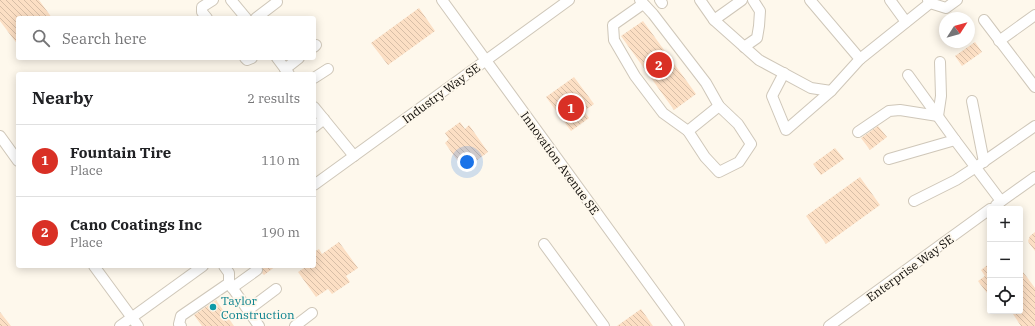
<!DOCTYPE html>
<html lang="en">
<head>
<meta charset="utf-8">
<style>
  :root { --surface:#fff; --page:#f6f6f6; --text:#202124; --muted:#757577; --line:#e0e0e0; --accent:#d93025 }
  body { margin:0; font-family:"IBM Plex Serif",serif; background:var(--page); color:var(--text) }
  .controls { position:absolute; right:12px; bottom:12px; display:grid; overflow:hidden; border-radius:4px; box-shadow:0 2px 10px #0003 }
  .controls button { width:36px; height:36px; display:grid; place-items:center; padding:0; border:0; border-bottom:1px solid var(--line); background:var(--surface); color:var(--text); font:20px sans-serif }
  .compass { position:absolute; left:939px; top:12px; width:36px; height:36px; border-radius:50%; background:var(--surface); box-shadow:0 2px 10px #0003; rotate:54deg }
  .you { position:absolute; left:467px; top:162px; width:14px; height:14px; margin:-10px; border:3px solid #fff; border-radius:50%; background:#1a73e8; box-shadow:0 0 0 6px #1a73e833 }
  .badge { display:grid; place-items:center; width:26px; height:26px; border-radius:50%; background:var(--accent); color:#fff; font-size:13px; font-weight:700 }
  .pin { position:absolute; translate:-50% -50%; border:2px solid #fff; box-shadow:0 1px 4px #0006 }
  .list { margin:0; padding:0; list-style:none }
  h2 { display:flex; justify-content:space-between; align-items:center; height:52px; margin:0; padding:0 16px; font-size:17px }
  h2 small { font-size:13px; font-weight:400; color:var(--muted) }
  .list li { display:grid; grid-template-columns:26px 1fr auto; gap:12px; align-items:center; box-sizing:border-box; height:72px; padding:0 16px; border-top:1px solid var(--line) }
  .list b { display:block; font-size:15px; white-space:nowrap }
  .list p { margin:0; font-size:13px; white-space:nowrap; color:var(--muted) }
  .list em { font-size:13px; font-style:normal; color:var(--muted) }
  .icon { flex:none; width:22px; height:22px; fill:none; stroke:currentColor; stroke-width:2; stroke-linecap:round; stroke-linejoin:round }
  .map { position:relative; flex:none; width:1035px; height:326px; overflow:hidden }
  .search { position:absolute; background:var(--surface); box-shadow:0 2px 10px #0003; left:16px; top:16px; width:300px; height:44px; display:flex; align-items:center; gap:10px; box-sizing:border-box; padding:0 14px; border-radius:4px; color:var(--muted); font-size:15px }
  .panel { position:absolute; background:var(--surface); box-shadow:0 2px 10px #0003; left:16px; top:72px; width:300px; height:196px; border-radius:4px }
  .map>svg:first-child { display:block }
</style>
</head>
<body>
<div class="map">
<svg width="1035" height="326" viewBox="0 0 1035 326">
  <defs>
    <pattern id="building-back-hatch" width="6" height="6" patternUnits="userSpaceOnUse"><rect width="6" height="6" fill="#fcdfc4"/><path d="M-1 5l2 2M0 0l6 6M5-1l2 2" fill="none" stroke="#d7bea7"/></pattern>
  </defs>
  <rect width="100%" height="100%" fill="#fef8ec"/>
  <g fill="url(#building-back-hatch)">
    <polygon points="0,0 39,0 52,18 18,18 18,45 0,21"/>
    <polygon points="419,8 435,31 388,65 371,43"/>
    <polygon points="643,21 696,94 674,110 621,36"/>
    <polygon points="975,42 982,52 962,66 955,56"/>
    <polygon points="574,77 594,104 584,111 589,118 571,131 546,97"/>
    <polygon points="460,122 465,129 469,125 488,152 464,170 445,143 449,139 445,133"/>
    <polygon points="878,126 887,137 870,150 861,138"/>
    <polygon points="835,148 844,159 821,175 813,164"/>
    <polygon points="860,177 880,205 826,244 806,216"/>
    <polygon points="1035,232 1035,251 1029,243 1028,241 1030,236"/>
    <polygon points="339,242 358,268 346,276 350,282 332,294 328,289 316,297 298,272 307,266 314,266 314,252 319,249 322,254"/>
    <polygon points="990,263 990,297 978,281 985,276 981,270"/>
    <polygon points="262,266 276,266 264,275 262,273 263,270"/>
    <polygon points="1020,268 1035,288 1035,326 1021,326 1011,311 1020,311"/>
    <polygon points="216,300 234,326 202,326 194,315"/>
    <polygon points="641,309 653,326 617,326"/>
    <polygon points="0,312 11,326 0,326"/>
  </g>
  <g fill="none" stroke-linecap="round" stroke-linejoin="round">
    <defs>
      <g id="minor">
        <polyline points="231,0 246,18"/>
        <polyline points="442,0 679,326"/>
        <polyline points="640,0 653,14 706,83 719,106 738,124 751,144 739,162 719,172 705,157 688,131 663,113 635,76 614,40 613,25 643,4"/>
        <polyline points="660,0 662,3"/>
        <polyline points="700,0 714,20 742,0"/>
        <polyline points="890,0 906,22"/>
        <polyline points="928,0 930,3 946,8 957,0"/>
        <polyline points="207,18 202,12 202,7 213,0"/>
        <polyline points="256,18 277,2"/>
        <polyline points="714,20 759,60 811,88 831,91 860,59 810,0"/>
        <polyline points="984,20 1035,87"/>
        <polyline points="999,41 1035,15"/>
        <polyline points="314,47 316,45"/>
        <polyline points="744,47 757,38 759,26 760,11 753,0"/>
        <polyline points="245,58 247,60 252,58"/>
        <polyline points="277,58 289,74"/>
        <polyline points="860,59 930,3"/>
        <polyline points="285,69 299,58"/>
        <polyline points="784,73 772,96 786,130 831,91"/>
        <polyline points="908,75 955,140 1001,201"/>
        <polyline points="314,78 328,69"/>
        <polyline points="972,101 984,162"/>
        <polyline points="314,107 354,156"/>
        <polyline points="314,127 324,119"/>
        <polyline points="688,131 719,106"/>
        <polyline points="858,132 889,111 900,110 938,116 941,96 940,62"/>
        <polyline points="0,136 18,161"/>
        <polyline points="889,159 955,140"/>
        <polyline points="314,185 569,0"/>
        <polyline points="914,201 956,180 976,167 1035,126"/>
        <polyline points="996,205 1035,177"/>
        <polyline points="544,244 604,326"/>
        <polyline points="94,266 138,326"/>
        <polyline points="224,266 229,273 229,283"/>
        <polyline points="232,288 257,270"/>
        <polyline points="248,310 276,289"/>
        <polyline points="120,326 203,266"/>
        <polyline points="181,326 179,324 181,316 229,283 259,326"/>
        <polyline points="295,326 312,313"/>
        <polyline points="829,326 990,209"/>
      </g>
    </defs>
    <use href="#minor" stroke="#cfc7b9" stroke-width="12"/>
    <use href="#minor" stroke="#fff" stroke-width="10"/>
  </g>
  <circle fill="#0f9aa8" stroke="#fef8ec" stroke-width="1.5" cx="213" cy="307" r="4"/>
  <g text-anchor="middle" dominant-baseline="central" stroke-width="3.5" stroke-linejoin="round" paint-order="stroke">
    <g font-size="12" fill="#0e0b07" stroke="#fef8ec">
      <text transform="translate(441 93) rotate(-36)">Industry Way SE</text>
      <text transform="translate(560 163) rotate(54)">Innovation Avenue SE</text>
      <text transform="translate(910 268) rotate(-36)">Enterprise Way SE</text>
    </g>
    <g font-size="12" fill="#0d838f" stroke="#fef8ec" text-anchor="start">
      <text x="221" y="300">Taylor<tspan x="221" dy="14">Construction</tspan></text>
    </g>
  </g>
</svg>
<div class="controls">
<button>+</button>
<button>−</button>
<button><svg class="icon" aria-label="locate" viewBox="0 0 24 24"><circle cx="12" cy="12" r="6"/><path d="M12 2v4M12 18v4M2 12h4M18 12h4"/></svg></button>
</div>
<svg class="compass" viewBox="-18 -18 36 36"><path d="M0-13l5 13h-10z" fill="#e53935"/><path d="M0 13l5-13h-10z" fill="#757577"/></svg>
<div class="you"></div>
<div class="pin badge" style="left:571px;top:108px">1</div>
<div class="pin badge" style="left:659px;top:65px">2</div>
<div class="search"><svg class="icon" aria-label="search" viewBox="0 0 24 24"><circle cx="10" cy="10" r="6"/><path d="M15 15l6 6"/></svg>Search here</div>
<section class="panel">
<h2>Nearby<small>2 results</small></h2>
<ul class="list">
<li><span class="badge">1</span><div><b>Fountain Tire</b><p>Place</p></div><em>110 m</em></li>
<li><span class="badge">2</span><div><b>Cano Coatings Inc</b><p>Place</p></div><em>190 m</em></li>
</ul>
</section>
</div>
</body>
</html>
